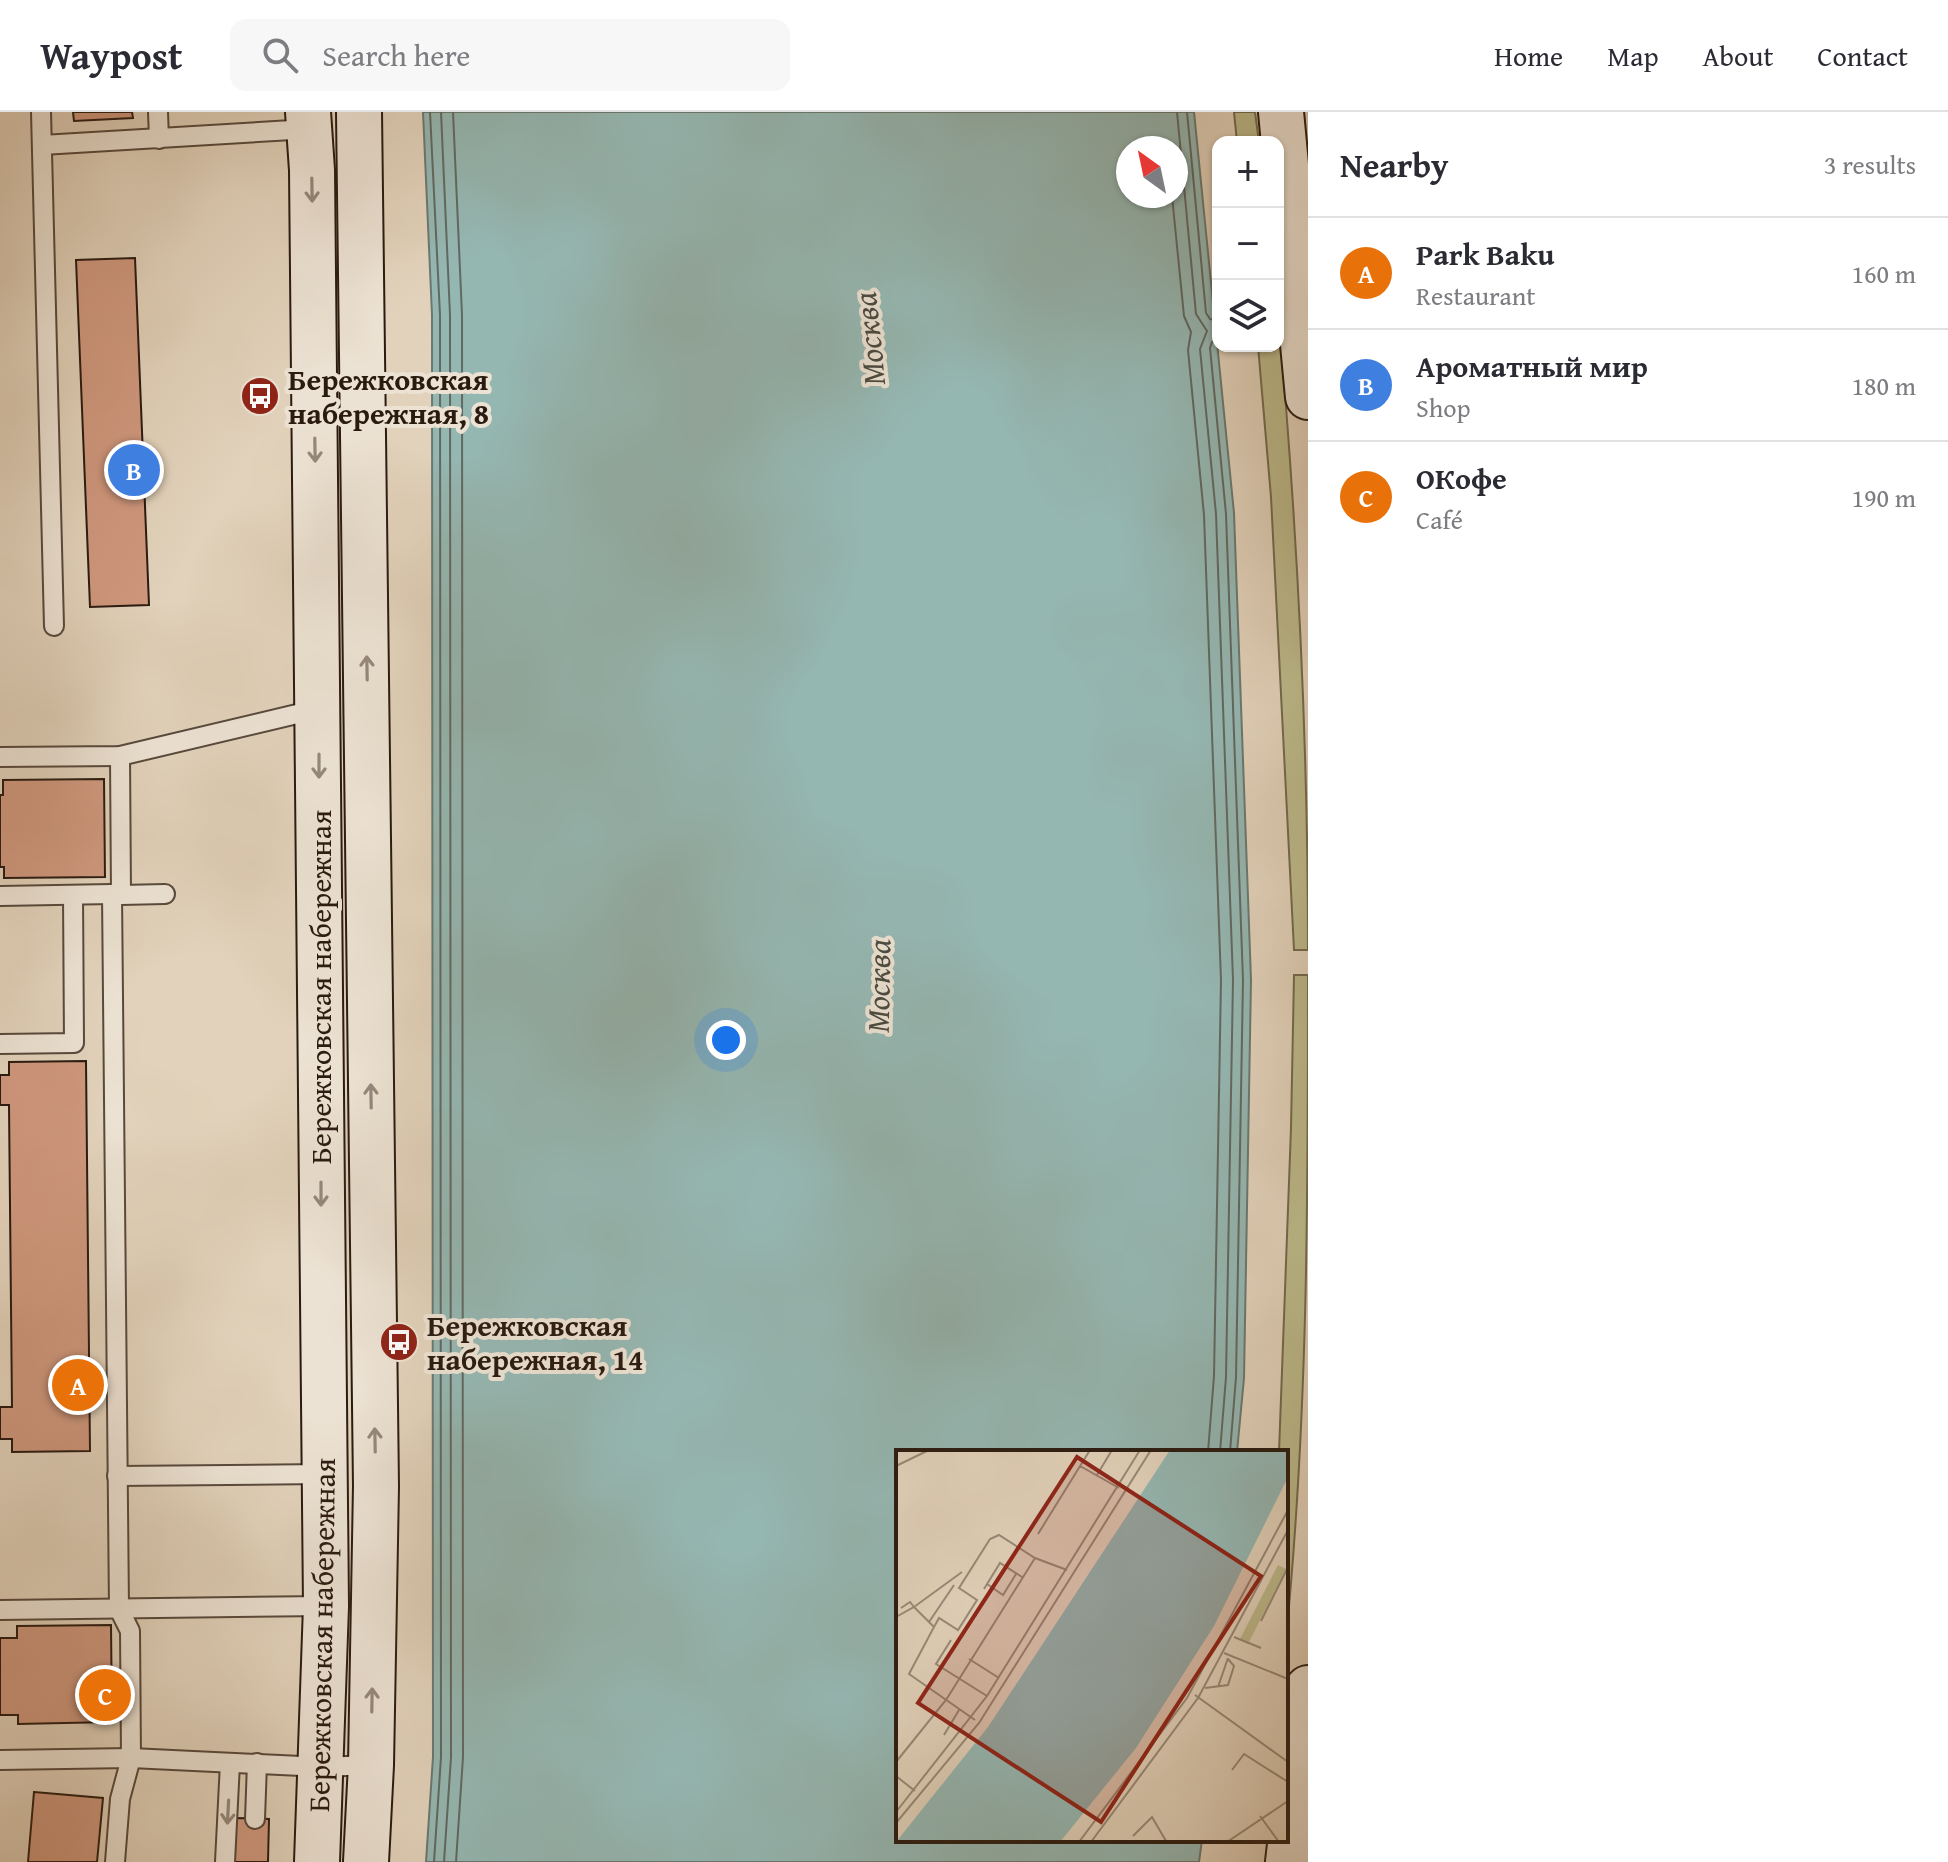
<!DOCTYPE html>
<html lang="en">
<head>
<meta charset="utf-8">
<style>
  :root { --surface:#fff; --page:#f7f7f7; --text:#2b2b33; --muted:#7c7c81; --line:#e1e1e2; --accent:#8f2418 }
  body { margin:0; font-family:"Gentium Book Plus",serif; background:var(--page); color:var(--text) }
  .controls { position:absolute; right:24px; top:24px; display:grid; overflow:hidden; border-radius:16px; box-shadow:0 2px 6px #0004 }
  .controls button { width:72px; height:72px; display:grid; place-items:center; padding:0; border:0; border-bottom:2px solid var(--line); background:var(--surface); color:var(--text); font:40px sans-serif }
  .compass { position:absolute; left:1116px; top:24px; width:72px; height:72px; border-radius:50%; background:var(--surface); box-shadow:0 2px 6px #0004; rotate:327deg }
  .you { position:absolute; left:726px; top:928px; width:28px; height:28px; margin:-20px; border:6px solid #fff; border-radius:50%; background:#1a73e8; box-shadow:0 0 0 12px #1a73e833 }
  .badge { display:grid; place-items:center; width:52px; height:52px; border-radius:50%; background:var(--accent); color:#fff; font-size:26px; font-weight:700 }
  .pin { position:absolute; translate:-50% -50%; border:4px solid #fff; box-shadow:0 2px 8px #0006 }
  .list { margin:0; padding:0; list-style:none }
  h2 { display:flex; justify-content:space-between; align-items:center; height:104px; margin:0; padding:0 32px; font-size:34px }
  h2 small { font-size:26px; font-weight:400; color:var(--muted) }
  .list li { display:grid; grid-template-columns:52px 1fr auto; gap:24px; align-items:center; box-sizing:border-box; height:112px; padding:0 32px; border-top:2px solid var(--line) }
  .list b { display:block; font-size:30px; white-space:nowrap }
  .list p { margin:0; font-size:26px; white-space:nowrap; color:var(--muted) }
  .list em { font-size:26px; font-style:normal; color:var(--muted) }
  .icon { flex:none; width:44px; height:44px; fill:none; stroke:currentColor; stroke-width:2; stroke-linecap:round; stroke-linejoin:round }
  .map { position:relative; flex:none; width:1308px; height:1750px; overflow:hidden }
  header { display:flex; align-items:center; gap:48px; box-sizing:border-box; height:112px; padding:0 40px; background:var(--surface); border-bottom:2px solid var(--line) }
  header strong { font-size:38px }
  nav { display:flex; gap:44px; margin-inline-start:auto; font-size:28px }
  .search { width:560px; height:72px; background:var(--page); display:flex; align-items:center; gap:20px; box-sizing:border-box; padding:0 28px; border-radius:16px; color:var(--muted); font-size:30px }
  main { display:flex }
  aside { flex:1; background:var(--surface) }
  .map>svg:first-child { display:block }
</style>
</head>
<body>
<header>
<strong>Waypost</strong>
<div class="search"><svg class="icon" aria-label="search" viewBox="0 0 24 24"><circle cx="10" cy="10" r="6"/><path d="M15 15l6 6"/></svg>Search here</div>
<nav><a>Home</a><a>Map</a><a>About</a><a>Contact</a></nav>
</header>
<main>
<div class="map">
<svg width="1308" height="1750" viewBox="0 0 1308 1750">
  <rect width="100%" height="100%" fill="#e2d2bb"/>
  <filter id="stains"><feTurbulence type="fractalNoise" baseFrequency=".0025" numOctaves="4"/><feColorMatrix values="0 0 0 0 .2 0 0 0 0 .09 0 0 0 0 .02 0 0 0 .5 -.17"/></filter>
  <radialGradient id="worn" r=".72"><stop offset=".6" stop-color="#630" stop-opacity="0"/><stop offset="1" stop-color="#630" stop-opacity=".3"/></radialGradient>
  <g fill="#bcb98b" stroke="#736a4e" stroke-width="2">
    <polygon points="1234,0 1255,0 1259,30 1237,30"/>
    <path d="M1278 199C1297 411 1308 624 1308 838H1294L1271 385 1258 234H1278Z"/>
    <path d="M1294 863H1308C1308 1084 1308 1305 1286 1526V1340H1279L1291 1016Z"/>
  </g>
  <path fill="#95b7b2" stroke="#6a7972" stroke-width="2" fill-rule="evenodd" d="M423 0H1194L1234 401 1251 868 1244 1266 1237 1340H898V1728H1202L1199 1750H426L433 1645 432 203ZM1128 36H1176V84H1128Z"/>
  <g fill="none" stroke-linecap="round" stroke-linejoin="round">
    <g stroke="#606962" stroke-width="2">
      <polyline points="430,0 440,203 441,1645 434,1750"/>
      <polyline points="441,0 450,203 451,1645 444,1750"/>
      <polyline points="453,0 462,203 463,1645 456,1750"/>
      <polyline points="1177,0 1196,202 1207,219 1200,237 1216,402 1233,868 1226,1265 1220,1340"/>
      <polyline points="1187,0 1206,201 1210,207 1218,209"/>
      <polyline points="1172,84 1184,204 1191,220 1188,238 1204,403 1221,868 1214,1264 1208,1340"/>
      <polyline points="1218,226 1212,230 1210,236 1226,402 1243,868 1236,1265 1230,1340"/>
    </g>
  </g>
  <g fill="#cf987e" stroke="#2a1b11" stroke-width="2">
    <polygon points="73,0 132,0 133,6 74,9"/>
    <polygon points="135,146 149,493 90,495 76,148"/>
    <polygon points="104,667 105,765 4,766 4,755 0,755 0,683 3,683 3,668"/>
    <polygon points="86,949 90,1339 12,1340 12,1327 0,1327 0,1295 12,1295 9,993 0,993 0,963 9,963 9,950"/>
    <polygon points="111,1513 112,1610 18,1612 18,1603 0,1603 0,1526 17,1526 17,1514"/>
    <polygon points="34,1680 103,1686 97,1750 28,1750"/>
    <polygon points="235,1706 269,1707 268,1750 233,1750"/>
  </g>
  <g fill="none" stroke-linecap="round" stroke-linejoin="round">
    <defs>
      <g id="service">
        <polyline points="41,0 54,514"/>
        <polyline points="158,0 159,27"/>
        <polyline points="42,33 309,17"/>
        <polyline points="0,645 120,644 318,597"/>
        <polyline points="121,783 165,782"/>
        <polyline points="0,784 112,782"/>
        <polyline points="0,932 74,931 73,783"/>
        <polyline points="117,1364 323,1362"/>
        <polyline points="0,1498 325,1494"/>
        <polyline points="0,1648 131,1646 322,1655 371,1653"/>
        <polyline points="255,1707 257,1651"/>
        <polyline points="115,1750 120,1687 131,1646 130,1519 119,1497 112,782 121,783 120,644"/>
        <polyline points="225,1750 230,1651"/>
      </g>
      <g id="secondary">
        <polyline points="308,0 312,58 326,1494 317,1750"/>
        <polyline points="359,0 376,1374 371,1653 366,1750"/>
        <polyline points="1281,0 1308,285"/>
        <polyline points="1288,1750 1308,1576"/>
      </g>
    </defs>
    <use href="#service" stroke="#58493c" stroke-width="22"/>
    <use href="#secondary" stroke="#2a1b11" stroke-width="48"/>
    <use href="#service" stroke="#ece2d3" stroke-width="18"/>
    <use href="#secondary" stroke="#ece2d3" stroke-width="44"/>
  </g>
  <defs><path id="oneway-shaft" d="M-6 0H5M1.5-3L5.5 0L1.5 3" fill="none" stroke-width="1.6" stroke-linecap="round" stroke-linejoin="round" transform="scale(2)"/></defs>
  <g stroke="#95887c">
    <use href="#oneway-shaft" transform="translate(312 78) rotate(89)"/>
    <use href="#oneway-shaft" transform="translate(315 338) rotate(89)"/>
    <use href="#oneway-shaft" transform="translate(367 556) rotate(-91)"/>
    <use href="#oneway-shaft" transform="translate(319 654) rotate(90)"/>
    <use href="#oneway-shaft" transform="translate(371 984) rotate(-91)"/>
    <use href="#oneway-shaft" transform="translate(321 1082) rotate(90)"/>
    <use href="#oneway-shaft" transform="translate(375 1328) rotate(-91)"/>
    <use href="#oneway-shaft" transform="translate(372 1588) rotate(-89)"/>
    <use href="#oneway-shaft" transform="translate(228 1700) rotate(93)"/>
  </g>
  <defs>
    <symbol id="bus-disc" viewBox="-11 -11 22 22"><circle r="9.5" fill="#8f2418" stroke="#ece2d3"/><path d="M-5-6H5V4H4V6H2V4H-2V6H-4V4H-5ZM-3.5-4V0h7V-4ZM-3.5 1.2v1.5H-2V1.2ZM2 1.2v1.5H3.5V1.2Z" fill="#fff"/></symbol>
  </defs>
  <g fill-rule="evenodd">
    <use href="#bus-disc" x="238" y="262" width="44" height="44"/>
    <use href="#bus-disc" x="377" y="1208" width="44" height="44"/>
  </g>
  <g text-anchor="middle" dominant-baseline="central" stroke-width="8" stroke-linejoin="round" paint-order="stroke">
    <g font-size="30" font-weight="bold" fill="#2a1b11" stroke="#ece2d3" text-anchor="start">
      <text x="288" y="267">Бережковская<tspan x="288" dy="34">набережная, 8</tspan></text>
      <text x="427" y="1213">Бережковская<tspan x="427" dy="34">набережная, 14</tspan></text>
    </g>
    <g font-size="30" fill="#2a1b11" stroke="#ece2d3">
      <text transform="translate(320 875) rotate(-90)">Бережковская набережная</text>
      <text transform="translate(321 1523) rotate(-89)">Бережковская набережная</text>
    </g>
    <g font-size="32" font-style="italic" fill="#4a4a41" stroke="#ece2d3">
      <text transform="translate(869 227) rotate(-96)">Москва</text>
      <text transform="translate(878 874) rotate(-89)">Москва</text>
    </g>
  </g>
  <g transform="translate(896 1338)">
    <rect width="392" height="392" fill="#e2d2bb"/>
    <path d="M382 115 390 119 353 192 344 189Z" fill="#bcb98b"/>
    <path d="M274 0H392V27L318 176 240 298 164 392H0L92 277Z" fill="#95b7b2"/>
    <path fill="none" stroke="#988977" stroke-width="2" d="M0 16 33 0M184 16 223 38M201 25 216 0M142 84 194 0M91 134 107 145 120 124M88 139 104 113 126 127M5 158 14 152 18 157 66 122M0 167 18 157 38 177 13 224 79 270M365 171 392 117M33 172 58 135M38 177 43 168 62 180 81 150 63 138 94 89 103 85 139 108 171 120M338 187 365 198M55 190 40 214 91 246M328 203 392 229M73 209 103 228M322 237 332 208M309 238 332 235 338 216 332 209M299 245 392 312M48 285 63 260M0 312 50 250 139 108M336 320 348 304 392 332M0 326 19 341M0 362 91 246 244 0M364 366 383 392M0 373 83 273 255 0M237 386 256 367 270 391M183 392 291 248 392 60M195 392 302 248 392 80M331 392 392 351"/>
    <path fill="#8f2418" fill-opacity="0.15" stroke="#8f2418" stroke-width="4" d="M181 7 365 126 205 372 22 253Z"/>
    <rect width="392" height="392" fill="none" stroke="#2a1b11" stroke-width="4"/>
  </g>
  <rect width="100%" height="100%" filter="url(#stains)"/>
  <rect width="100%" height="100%" fill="url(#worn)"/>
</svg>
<div class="controls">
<button>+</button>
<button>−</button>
<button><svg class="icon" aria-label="layers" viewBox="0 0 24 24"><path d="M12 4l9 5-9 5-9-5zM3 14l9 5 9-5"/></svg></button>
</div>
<svg class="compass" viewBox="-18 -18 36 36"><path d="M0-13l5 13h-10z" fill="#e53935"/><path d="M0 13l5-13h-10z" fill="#7c7c81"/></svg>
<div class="you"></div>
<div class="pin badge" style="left:78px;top:1273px;background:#e8710a">A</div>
<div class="pin badge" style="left:134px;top:358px;background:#3f7fe0">B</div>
<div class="pin badge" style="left:105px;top:1583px;background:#e8710a">C</div>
</div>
<aside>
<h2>Nearby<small>3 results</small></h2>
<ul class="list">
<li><span class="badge" style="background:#e8710a">A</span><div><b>Park Baku</b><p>Restaurant</p></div><em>160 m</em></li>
<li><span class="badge" style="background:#3f7fe0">B</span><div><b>Ароматный мир</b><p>Shop</p></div><em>180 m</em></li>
<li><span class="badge" style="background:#e8710a">C</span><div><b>ОКофе</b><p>Café</p></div><em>190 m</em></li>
</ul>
</aside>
</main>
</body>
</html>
